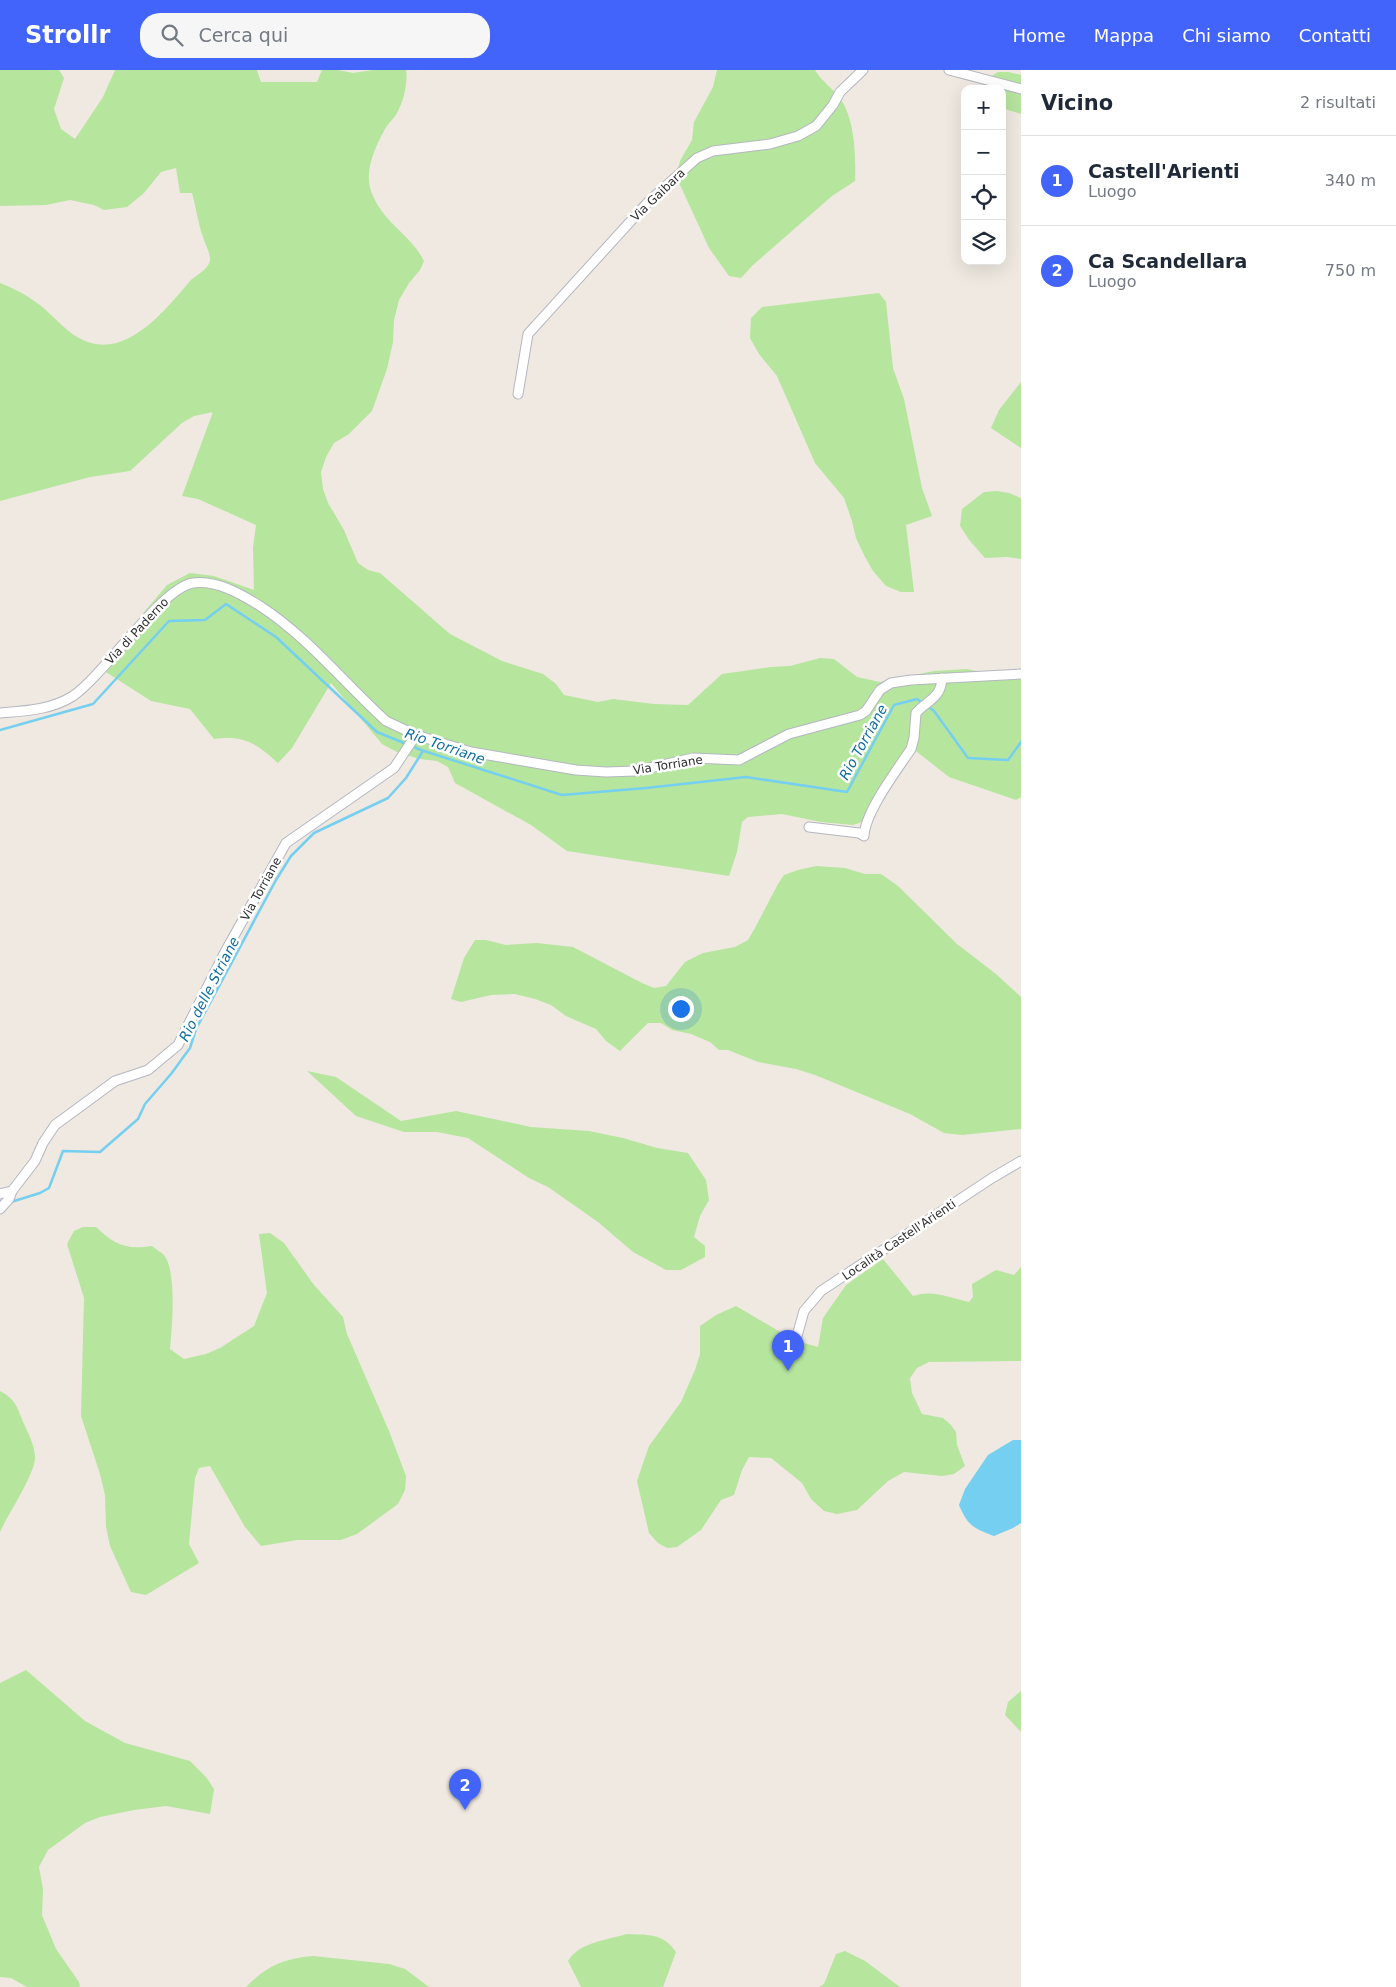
<!DOCTYPE html>
<html lang="it">
<head>
<meta charset="utf-8">
<style>
  :root { --surface:#fff; --page:#f6f6f7; --text:#1f2937; --muted:#747a83; --line:#e0e1e3; --accent:#4264fb }
  body { margin:0; font-family:"DejaVu Sans",sans-serif; background:var(--page); color:var(--text) }
  .controls { position:absolute; right:15px; top:15px; display:grid; overflow:hidden; border-radius:10px; box-shadow:0 5px 20px #0002 }
  .controls button { width:45px; height:45px; display:grid; place-items:center; padding:0; border:0; border-bottom:1px solid var(--line); background:var(--surface); color:var(--text); font:25px sans-serif }
  .you { position:absolute; left:680px; top:938px; width:18px; height:18px; margin:-12px; border:4px solid #fff; border-radius:50%; background:#1a73e8; box-shadow:0 0 0 8px #1a73e833 }
  .badge { display:grid; place-items:center; width:32px; height:32px; border-radius:50%; background:var(--accent); color:#fff; font-size:16px; font-weight:700 }
  .pin { position:absolute; translate:-50% -41px; filter:drop-shadow(0 1px 2px #0008) }
  .pin::after { content:''; position:absolute; top:26px; width:18px; height:15px; background:inherit; clip-path:polygon(0 0,100% 0,50% 100%) }
  .list { margin:0; padding:0; list-style:none }
  h2 { display:flex; justify-content:space-between; align-items:center; height:65px; margin:0; padding:0 20px; font-size:21px }
  h2 small { font-size:16px; font-weight:400; color:var(--muted) }
  .list li { display:grid; grid-template-columns:32px 1fr auto; gap:15px; align-items:center; box-sizing:border-box; height:90px; padding:0 20px; border-top:1px solid var(--line) }
  .list b { display:block; font-size:19px; white-space:nowrap }
  .list p { margin:0; font-size:16px; white-space:nowrap; color:var(--muted) }
  .list em { font-size:16px; font-style:normal; color:var(--muted) }
  .icon { flex:none; width:28px; height:28px; fill:none; stroke:currentColor; stroke-width:2; stroke-linecap:round; stroke-linejoin:round }
  .map { position:relative; flex:none; width:1021px; height:1917px; overflow:hidden }
  header { display:flex; align-items:center; gap:30px; box-sizing:border-box; height:70px; padding:0 25px; background:var(--accent); color:#fff }
  header strong { font-size:24px }
  nav { display:flex; gap:28px; margin-inline-start:auto; font-size:18px }
  .search { width:350px; height:45px; background:var(--page); display:flex; align-items:center; gap:12px; box-sizing:border-box; padding:0 18px; border-radius:20px; color:var(--muted); font-size:19px }
  main { display:flex }
  aside { flex:1; background:var(--surface) }
  .map>svg:first-child { display:block }
</style>
</head>
<body>
<header>
<strong>Strollr</strong>
<div class="search"><svg class="icon" aria-label="search" viewBox="0 0 24 24"><circle cx="10" cy="10" r="6"/><path d="M15 15l6 6"/></svg>Cerca qui</div>
<nav><a>Home</a><a>Mappa</a><a>Chi siamo</a><a>Contatti</a></nav>
</header>
<main>
<div class="map">
<svg width="1021" height="1917" viewBox="0 0 1021 1917">
  <rect width="100%" height="100%" fill="#efe9e1"/>
  <g fill="#b6e59e">
    <path d="M0 0H59L64 8 54 39 61 59 75 69 103 27 115 0H257L261 12H317L322 0H338L353 3 373 0H406C408 12 404 30 398 41 395 48 388 53 385 59 375 77 364 101 371 121 383 154 410 163 424 191L420 200 409 213 399 230 394 250 393 272 387 299 372 341 349 364 334 373 326 387 321 402 323 419 328 433 344 460 358 493 368 500 380 503 450 564 502 591 543 604 556 614 564 625 598 632 613 629 654 634 688 635 722 604 771 597 790 596 820 588 834 589 857 607 880 612 934 601 967 599 989 604 1021 602V727L1016 730 949 707 912 678 868 750 853 755 821 752 782 744 748 747 742 752 737 782 729 806 567 781 531 755 455 713 448 697 437 691 420 689 399 683 382 674 331 613 292 678 278 693C256 673 244 665 214 669L190 639 151 631 98 597 167 515 190 503 214 506 254 520 253 478 256 455 198 429 182 426 213 342 194 346 182 353 130 401 90 407 0 431V213C13 218 25 224 37 233 54 245 67 265 88 272 129 287 168 237 190 211 196 205 210 199 210 189 210 182 205 174 203 167 198 153 196 137 192 123H180L176 98 161 102 144 123 127 137 104 140 94 135 70 130 46 135 0 136Z"/>
    <path d="M717 0H815C822 12 834 19 841 30 855 50 856 88 855 111L832 126 753 195 741 208 729 206 709 178 676 106 680 91 692 70 694 52 713 17Z"/>
    <polygon points="998,2 1008,2 1021,5 1021,44 1002,38 1002,19 982,19 987,9"/>
    <polygon points="879,223 886,232 893,298 904,329 922,418 932,446 906,455 914,522 901,522 886,516 873,501 865,487 856,468 852,451 844,428 815,393 777,306 759,284 750,268 751,248 762,237"/>
    <polygon points="1021,312 1021,378 991,358 999,340"/>
    <polygon points="997,421 1009,423 1021,428 1021,489 1007,487 985,488 970,471 960,456 962,439 984,422"/>
    <polygon points="816,796 845,798 865,804 881,804 898,816 957,874 996,904 1021,927 1021,1059 962,1065 944,1063 910,1044 815,1005 796,999 758,992 728,980 719,980 710,972 691,964 672,960 661,953 648,953 620,981 606,971 596,959 566,946 551,935 535,929 515,924 491,925 461,932 451,929 464,888 475,870 486,870 506,875 537,873 573,877 642,913 654,918 666,916 685,892 703,883 735,877 748,870 755,858 778,814 784,805 798,800"/>
    <polygon points="307,1001 336,1007 401,1051 456,1041 531,1057 589,1061 623,1068 657,1078 688,1083 706,1110 709,1130 700,1146 694,1167 705,1176 705,1187 681,1200 666,1200 633,1182 598,1152 548,1117 529,1108 468,1068 437,1062 404,1062 356,1046"/>
    <path d="M83 1157H96C115 1175 126 1180 152 1176 155 1179 161 1182 164 1185 177 1201 172 1258 170 1279L184 1289 206 1284 220 1278 254 1256 267 1223 259 1164 270 1163 284 1173 314 1215 343 1247 347 1264 389 1361 406 1406 405 1420 398 1434 357 1464 341 1470H297L261 1476 245 1457 210 1396 199 1398 195 1408 189 1474 199 1493 146 1525 131 1522 110 1476 106 1457 105 1425 100 1404 81 1346 84 1228 67 1174 74 1161Z"/>
    <path d="M883 1189 913 1226C932 1219 951 1228 969 1232L973 1227 972 1214 996 1200 1014 1205 1021 1197V1291L929 1292 917 1298 910 1308 912 1323 922 1344 943 1348 951 1355 956 1362 957 1375 965 1396 954 1404 942 1406 904 1402 888 1411 857 1440 837 1444 824 1441 811 1429 802 1413 771 1388 749 1387 742 1400 734 1425 721 1430 701 1460 677 1477 667 1478 658 1473 649 1463 637 1411 649 1376 681 1332 695 1300 700 1284V1256L716 1245 736 1236 794 1270 818 1277 823 1248 846 1215Z"/>
    <path d="M0 1321C17 1330 17 1338 24 1354 29 1365 34 1374 35 1386 37 1401 7 1446 0 1462Z"/>
    <polygon points="26,1600 85,1651 125,1673 190,1691 206,1707 214,1719 210,1744 166,1736 134,1740 100,1747 85,1753 48,1780 39,1797 43,1819 42,1845 56,1879 79,1912 80,1917 27,1917 11,1908 0,1907 0,1613"/>
    <polygon points="1021,1621 1021,1662 1005,1645 1008,1632"/>
    <path d="M627 1864C648 1865 663 1863 676 1882L663 1917H581L568 1891C579 1872 608 1870 627 1864Z"/>
    <polygon points="845,1881 865,1891 900,1917 819,1917 824,1914 836,1884"/>
    <path d="M313 1886 389 1894 405 1899 429 1917H246C268 1895 283 1889 313 1886Z"/>
  </g>
  <path fill="#75cff0" d="M1013 1370H1021V1453L1013 1458 994 1466C973 1458 968 1456 959 1435L965 1419 988 1385Z"/>
  <g fill="none" stroke-linecap="round" stroke-linejoin="round">
    <g stroke="#75cff0" stroke-width="2.5">
      <polyline points="930,638 934,641 968,688 1008,690 1021,672"/>
      <polyline points="0,660 93,634 169,551 205,550 226,534 276,567 377,662 421,680 562,725 646,718 746,707 847,722 894,635 917,629 920,631"/>
      <polyline points="11,1132 40,1123 49,1118 63,1081 100,1082 138,1049 145,1034 171,1004 190,978 196,959 276,810 291,786 314,763 388,728 406,708 423,681"/>
    </g>
    <defs>
      <g id="minor">
        <polyline points="949,0 1021,19"/>
        <polyline points="518,324 528,264 649,131 697,88 713,81 770,74 798,66 816,56 833,35 840,22 863,0"/>
        <path d="M0 643C25 641 51 640 73 626 106 603 161 518 193 513 217 510 241 524 260 536 308 567 344 613 386 651L416 665 471 682 576 700 606 702 636 701 693 688 739 690 789 664 860 645 866 641 880 620 891 613 911 610 1021 604"/>
        <path d="M809 757 859 763 864 766C865 742 897 700 911 679L914 668 916 643C927 630 941 629 942 608"/>
        <polyline points="0,1124 12,1121"/>
        <polyline points="0,1139 9,1129 12,1121 35,1091 43,1073 55,1055 115,1011 148,1000 178,975 225,882 286,773 394,698 416,665"/>
        <polyline points="797,1266 804,1241 821,1221 992,1108 1021,1091"/>
      </g>
    </defs>
    <use href="#minor" stroke="#b4b7c1" stroke-width="11"/>
    <use href="#minor" stroke="#fff" stroke-width="9"/>
  </g>
  <g text-anchor="middle" dominant-baseline="central" stroke-width="5" stroke-linejoin="round" paint-order="stroke">
    <g font-size="12" fill="#2e2e2e" stroke="#fff">
      <text transform="translate(658 125) rotate(-44)">Via Gaibara</text>
      <text transform="translate(137 561) rotate(-47)">Via di Paderno</text>
      <text transform="translate(668 695) rotate(-9)">Via Torriane</text>
      <text transform="translate(261 819) rotate(-61)">Via Torriane</text>
      <text transform="translate(899 1170) rotate(-34)">Località Castell'Arienti</text>
    </g>
    <g font-size="14" font-style="italic" fill="#0d6fa3" stroke="#fff">
      <text transform="translate(863 672) rotate(-61)">Rio Torriane</text>
      <text transform="translate(445 676) rotate(19)">Rio Torriane</text>
      <text transform="translate(209 919) rotate(-63)">Rio delle Striane</text>
    </g>
  </g>
</svg>
<div class="controls">
<button>+</button>
<button>−</button>
<button><svg class="icon" aria-label="locate" viewBox="0 0 24 24"><circle cx="12" cy="12" r="6"/><path d="M12 2v4M12 18v4M2 12h4M18 12h4"/></svg></button>
<button><svg class="icon" aria-label="layers" viewBox="0 0 24 24"><path d="M12 4l9 5-9 5-9-5zM3 14l9 5 9-5"/></svg></button>
</div>
<div class="you"></div>
<div class="pin badge" style="left:788px;top:1301px">1</div>
<div class="pin badge" style="left:465px;top:1740px">2</div>
</div>
<aside>
<h2>Vicino<small>2 risultati</small></h2>
<ul class="list">
<li><span class="badge">1</span><div><b>Castell'Arienti</b><p>Luogo</p></div><em>340 m</em></li>
<li><span class="badge">2</span><div><b>Ca Scandellara</b><p>Luogo</p></div><em>750 m</em></li>
</ul>
</aside>
</main>
</body>
</html>
